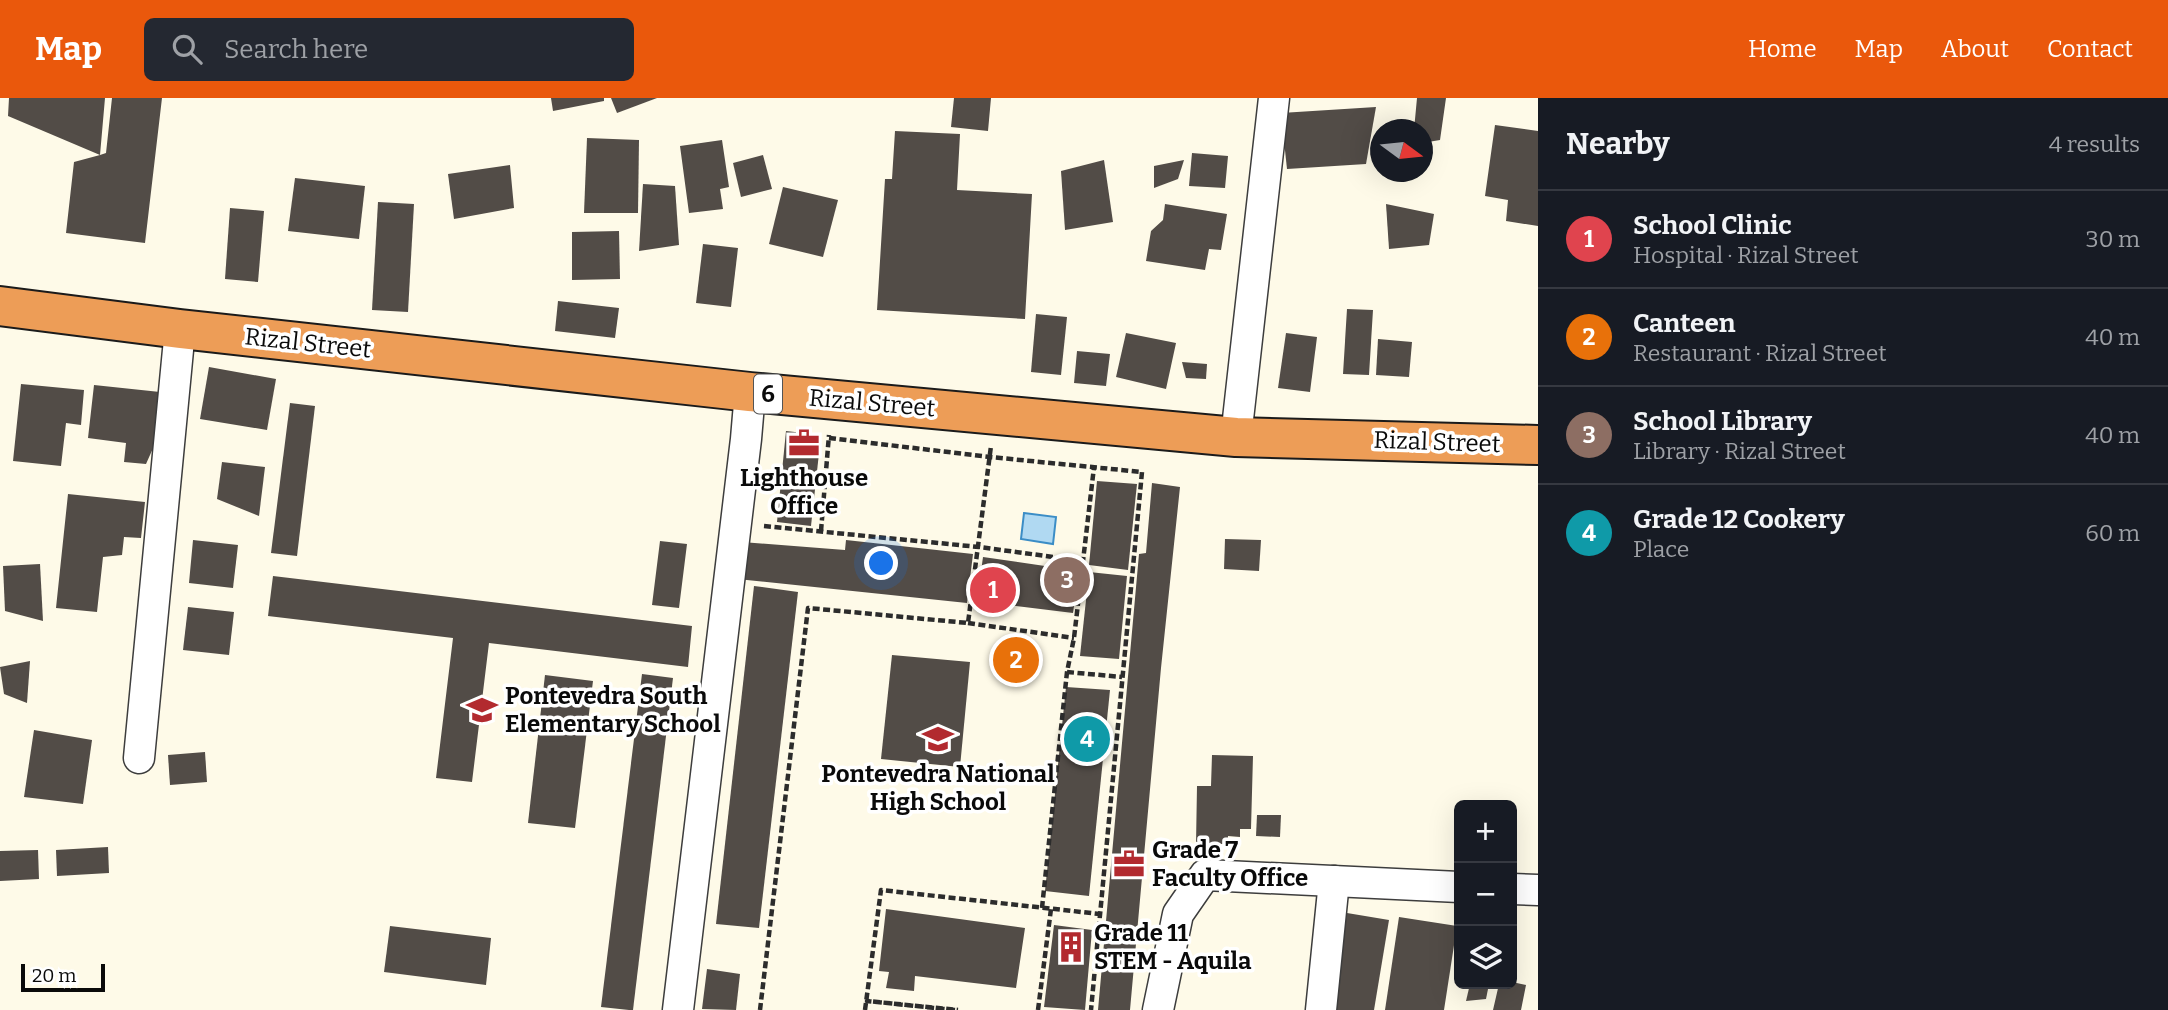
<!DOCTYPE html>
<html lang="en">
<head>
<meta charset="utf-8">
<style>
  :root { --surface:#171b24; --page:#242831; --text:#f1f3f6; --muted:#9ea1a6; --line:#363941; --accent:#ea580c }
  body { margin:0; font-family:Bitter,serif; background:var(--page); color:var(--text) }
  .controls { position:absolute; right:21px; bottom:21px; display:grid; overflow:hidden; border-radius:10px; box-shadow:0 7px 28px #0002 }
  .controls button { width:63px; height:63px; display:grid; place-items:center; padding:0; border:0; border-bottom:2px solid var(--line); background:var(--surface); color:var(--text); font:35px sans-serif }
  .compass { position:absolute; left:1370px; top:21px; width:63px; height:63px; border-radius:50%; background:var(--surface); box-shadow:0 7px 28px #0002; rotate:105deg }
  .scale { position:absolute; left:21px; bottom:18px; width:84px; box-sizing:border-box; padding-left:7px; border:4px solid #0a0a0a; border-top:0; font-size:19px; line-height:24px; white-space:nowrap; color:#0a0a0a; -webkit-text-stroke:5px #fff; paint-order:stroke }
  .you { position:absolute; left:882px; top:466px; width:24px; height:24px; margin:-18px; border:5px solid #fff; border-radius:50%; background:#1a73e8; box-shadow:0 0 0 10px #1a73e833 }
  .badge { display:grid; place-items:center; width:46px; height:46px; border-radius:50%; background:var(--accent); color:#fff; font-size:23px; font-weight:700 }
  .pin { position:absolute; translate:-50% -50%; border:4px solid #fff; box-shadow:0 2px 7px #0006 }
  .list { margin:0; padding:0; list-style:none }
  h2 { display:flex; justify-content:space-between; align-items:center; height:91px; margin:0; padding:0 28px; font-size:30px }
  h2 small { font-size:23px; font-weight:400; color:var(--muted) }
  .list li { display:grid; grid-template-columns:46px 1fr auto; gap:21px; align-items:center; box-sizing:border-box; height:98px; padding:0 28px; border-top:2px solid var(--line) }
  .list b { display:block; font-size:26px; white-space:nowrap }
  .list p { margin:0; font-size:23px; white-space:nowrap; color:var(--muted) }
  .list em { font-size:23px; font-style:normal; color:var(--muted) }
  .icon { flex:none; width:38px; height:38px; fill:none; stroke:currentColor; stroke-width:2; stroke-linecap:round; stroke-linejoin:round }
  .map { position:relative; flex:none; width:1538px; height:912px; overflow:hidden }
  header { display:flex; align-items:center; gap:42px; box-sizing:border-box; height:98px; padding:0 35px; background:var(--accent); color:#fff }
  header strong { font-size:33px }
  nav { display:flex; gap:38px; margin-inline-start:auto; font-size:24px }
  .search { width:490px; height:63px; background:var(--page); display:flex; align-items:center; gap:18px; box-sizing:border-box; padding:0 24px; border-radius:10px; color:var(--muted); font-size:26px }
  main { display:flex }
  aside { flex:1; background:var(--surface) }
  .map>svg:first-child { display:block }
</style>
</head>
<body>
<header>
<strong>Map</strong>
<div class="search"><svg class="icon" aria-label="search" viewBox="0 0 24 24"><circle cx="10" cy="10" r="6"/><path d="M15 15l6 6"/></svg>Search here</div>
<nav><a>Home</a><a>Map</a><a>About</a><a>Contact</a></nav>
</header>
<main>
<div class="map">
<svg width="1538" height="912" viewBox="0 0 1538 912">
  <rect width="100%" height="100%" fill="#fefae8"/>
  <polygon fill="#b0d9f2" stroke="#3b8dc6" stroke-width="2" points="1024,415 1056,419 1053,446 1021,441"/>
  <g fill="#524c47">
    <polygon points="9,0 105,0 100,57 106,55 112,0 162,0 145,145 66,135 74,64 100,57 8,18"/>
    <polygon points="551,0 604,0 604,3 553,13"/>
    <polygon points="611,0 657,0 617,15"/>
    <polygon points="954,0 991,0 988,33 951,29"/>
    <polygon points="1417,0 1446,0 1440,42 1422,45 1422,32 1414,32"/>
    <polygon points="1376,9 1366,66 1287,71 1281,15"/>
    <polygon points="1495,27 1538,33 1538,128 1506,123 1508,102 1485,98"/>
    <polygon points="895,33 960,36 957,92 1032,96 1025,221 877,212 885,81 892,81"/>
    <polygon points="587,40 639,42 638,115 584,115"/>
    <polygon points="722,42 729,89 720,91 723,111 689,115 680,48"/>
    <polygon points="1192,55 1228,58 1225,90 1189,88"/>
    <polygon points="763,57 772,91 741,99 733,65"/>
    <polygon points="1104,62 1113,124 1065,132 1061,73"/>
    <polygon points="1184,62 1178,81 1154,90 1154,68"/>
    <polygon points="510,67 514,110 454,121 448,76"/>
    <polygon points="295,80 365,88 359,141 288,133"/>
    <polygon points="643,86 675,88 679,147 639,153"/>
    <polygon points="783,89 838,102 823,159 769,146"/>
    <polygon points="378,104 414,106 408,214 372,212"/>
    <polygon points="1165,106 1227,116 1221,152 1209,151 1205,172 1146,163 1151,133 1163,122"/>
    <polygon points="1386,106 1434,116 1429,147 1389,151"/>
    <polygon points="230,110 264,113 258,184 225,181"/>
    <polygon points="619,133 620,181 572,182 572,134"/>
    <polygon points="703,146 738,150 731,209 696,205"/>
    <polygon points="558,203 619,210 615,240 555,233"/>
    <polygon points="1347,211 1373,212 1369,277 1343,276"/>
    <polygon points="1036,216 1067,219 1061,277 1031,274"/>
    <polygon points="1126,235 1176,245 1166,291 1116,279"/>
    <polygon points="1286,235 1317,239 1310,294 1278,290"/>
    <polygon points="1378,241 1412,244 1409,279 1376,277"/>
    <polygon points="1077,253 1110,256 1106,288 1074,285"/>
    <polygon points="1182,264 1207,266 1206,281 1186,280"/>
    <polygon points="209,269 276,281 267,332 200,321"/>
    <polygon points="21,286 84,292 81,327 66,325 61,368 13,363"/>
    <polygon points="94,287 160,294 154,348 146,366 124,364 126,345 88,340"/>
    <polygon points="290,305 315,308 297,458 271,455"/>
    <polygon points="786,333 821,337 811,428 777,424"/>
    <polygon points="222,364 265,369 259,418 217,401"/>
    <polygon points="1097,383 1137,386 1128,472 1089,467"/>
    <polygon points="1152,385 1180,389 1161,570 1130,912 1098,912 1139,456 1146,455"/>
    <polygon points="68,396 145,404 141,440 124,439 122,457 103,459 97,514 56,510"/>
    <polygon points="1225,441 1261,442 1259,473 1224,471"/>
    <polygon points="193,442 238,447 233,490 189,485"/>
    <polygon points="846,442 973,456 967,505 737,481 742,444 845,452"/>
    <polygon points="660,443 687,446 679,510 652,507"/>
    <polygon points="983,459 1079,473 1073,515 977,503"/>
    <polygon points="40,466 43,523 5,513 3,468"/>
    <polygon points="1089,474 1127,478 1119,561 1080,558"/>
    <polygon points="273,478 692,528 688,569 489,545 472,684 436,680 453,540 268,518"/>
    <polygon points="754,488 798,494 759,830 716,826"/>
    <polygon points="188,509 234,514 229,557 183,552"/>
    <polygon points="1006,540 1036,544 1030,585 999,580"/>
    <polygon points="892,557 970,564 960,669 881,661"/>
    <polygon points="30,563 27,605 4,596 0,569"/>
    <polygon points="642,576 673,580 633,912 629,912 601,909"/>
    <polygon points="545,577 593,583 575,730 528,725"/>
    <polygon points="1066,589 1110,592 1089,798 1045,793"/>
    <polygon points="34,632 92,642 83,706 24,699"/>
    <polygon points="205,654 207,684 170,687 168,657"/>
    <polygon points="1212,657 1253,658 1251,731 1240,731 1240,739 1228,738 1228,746 1196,746 1197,688 1211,688"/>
    <polygon points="1257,717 1281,717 1280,739 1256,738"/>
    <polygon points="108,749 109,775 57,778 56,752"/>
    <polygon points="38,752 39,781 0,783 0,753"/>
    <polygon points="886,811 1025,830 1016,890 915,878 914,893 886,890 889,874 879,873"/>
    <polygon points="1347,815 1389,822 1374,912 1331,912"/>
    <polygon points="1399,819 1457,828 1444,912 1385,912"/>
    <polygon points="1054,827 1092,832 1085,912 1044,909"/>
    <polygon points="390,828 491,840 486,887 384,874"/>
    <polygon points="707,871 740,876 736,912 702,911"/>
    <polygon points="1512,884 1526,887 1521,912 1493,912 1499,886 1512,886"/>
    <polygon points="1470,886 1489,886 1486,901 1466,903"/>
  </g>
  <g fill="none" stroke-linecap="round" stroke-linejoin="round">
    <defs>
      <g id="minor">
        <polyline points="1236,339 1274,0"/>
        <polyline points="139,660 180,231"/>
        <polyline points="1512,791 1538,792"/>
        <polyline points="678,912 746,341 750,294"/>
        <polyline points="1158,912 1178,816 1205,777 1459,789"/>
        <polyline points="1321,912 1334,783"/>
      </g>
      <polyline id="highway" points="0,208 180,231 750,294 1236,339 1538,347"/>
    </defs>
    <use href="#minor" stroke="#3d3d3d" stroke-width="33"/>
    <use href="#highway" stroke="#1b1b1b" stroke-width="42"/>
    <g stroke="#2c2c2c" stroke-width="4.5" stroke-dasharray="7 3.5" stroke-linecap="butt">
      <polyline points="829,340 990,359 1142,374 1091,912"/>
      <polyline points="764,428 979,449 1083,463"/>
      <polyline points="821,433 829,337"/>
      <polyline points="968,525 1074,540"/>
      <polyline points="1067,574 1122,579"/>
      <polyline points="1042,810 1067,574 1074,540 1094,369"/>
      <polyline points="760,912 808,510 968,525 991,348"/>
      <polyline points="865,912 881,792 1100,816"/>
      <polyline points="955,912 867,903 958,912"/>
      <polyline points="1038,912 1051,811"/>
    </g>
    <use href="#minor" stroke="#fff" stroke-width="30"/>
    <use href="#highway" stroke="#ed9d57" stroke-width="38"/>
  </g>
  <defs>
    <symbol id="office-bare" viewBox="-9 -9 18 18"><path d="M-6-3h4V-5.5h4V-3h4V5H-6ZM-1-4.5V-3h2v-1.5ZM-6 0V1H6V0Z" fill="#b22a2f" stroke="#fff" stroke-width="2.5" paint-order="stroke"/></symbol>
    <symbol id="school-bare" viewBox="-9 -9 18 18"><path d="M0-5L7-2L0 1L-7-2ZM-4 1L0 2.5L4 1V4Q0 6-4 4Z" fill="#b22a2f" stroke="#fff" stroke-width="2.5" paint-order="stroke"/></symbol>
    <symbol id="building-bare" viewBox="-9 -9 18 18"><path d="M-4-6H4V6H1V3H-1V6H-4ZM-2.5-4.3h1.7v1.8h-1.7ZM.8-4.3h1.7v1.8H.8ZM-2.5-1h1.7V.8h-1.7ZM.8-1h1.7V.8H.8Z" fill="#b22a2f" stroke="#fff" stroke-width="2.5" paint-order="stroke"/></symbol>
  </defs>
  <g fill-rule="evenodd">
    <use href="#office-bare" x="782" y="323" width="44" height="44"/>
    <use href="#school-bare" x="460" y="590" width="44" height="44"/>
    <use href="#school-bare" x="916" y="619" width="44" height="44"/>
    <use href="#office-bare" x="1107" y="744" width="44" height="44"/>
    <use href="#building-bare" x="1049" y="827" width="44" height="44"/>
  </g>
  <g text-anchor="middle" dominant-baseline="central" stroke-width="7" stroke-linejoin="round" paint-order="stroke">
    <rect fill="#fff" stroke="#545454" stroke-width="2" x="754" y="276.5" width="28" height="39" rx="5"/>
    <g font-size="23" font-weight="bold" fill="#0a0a0a">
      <text x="768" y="296">6</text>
    </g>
    <g font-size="24" fill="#0a0a0a" stroke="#fff">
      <text transform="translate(308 245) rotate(6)">Rizal Street</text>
      <text transform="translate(872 305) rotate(5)">Rizal Street</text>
      <text transform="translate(1437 344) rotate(2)">Rizal Street</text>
    </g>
    <g font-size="24" font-weight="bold" fill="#0a0a0a" stroke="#fff" text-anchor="start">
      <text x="804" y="380" text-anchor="middle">Lighthouse<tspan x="804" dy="28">Office</tspan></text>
      <text x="505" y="598">Pontevedra South<tspan x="505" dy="28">Elementary School</tspan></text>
      <text x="938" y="676" text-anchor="middle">Pontevedra National<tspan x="938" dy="28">High School</tspan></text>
      <text x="1152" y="752">Grade 7<tspan x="1152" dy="28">Faculty Office</tspan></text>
      <text x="1094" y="835">Grade 11<tspan x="1094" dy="28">STEM - Aquila</tspan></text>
    </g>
  </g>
</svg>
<div class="controls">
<button>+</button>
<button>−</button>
<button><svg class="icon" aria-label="layers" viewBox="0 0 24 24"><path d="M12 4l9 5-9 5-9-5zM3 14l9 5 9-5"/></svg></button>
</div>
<svg class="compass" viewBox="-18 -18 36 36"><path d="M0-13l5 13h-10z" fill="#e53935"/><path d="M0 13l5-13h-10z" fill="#9ea1a6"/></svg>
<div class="scale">20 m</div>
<div class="you"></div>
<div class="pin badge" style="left:993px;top:492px;background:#e0444e">1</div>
<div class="pin badge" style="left:1016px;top:562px;background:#e8710a">2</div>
<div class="pin badge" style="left:1067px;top:482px;background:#8d6e63">3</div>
<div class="pin badge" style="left:1087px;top:641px;background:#0f9aa8">4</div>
</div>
<aside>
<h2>Nearby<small>4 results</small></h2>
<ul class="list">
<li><span class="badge" style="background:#e0444e">1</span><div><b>School Clinic</b><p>Hospital · Rizal Street</p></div><em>30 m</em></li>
<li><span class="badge" style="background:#e8710a">2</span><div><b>Canteen</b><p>Restaurant · Rizal Street</p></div><em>40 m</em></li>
<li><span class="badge" style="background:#8d6e63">3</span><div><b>School Library</b><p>Library · Rizal Street</p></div><em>40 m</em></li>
<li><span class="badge" style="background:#0f9aa8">4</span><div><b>Grade 12 Cookery</b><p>Place</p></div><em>60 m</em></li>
</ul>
</aside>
</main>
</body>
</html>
